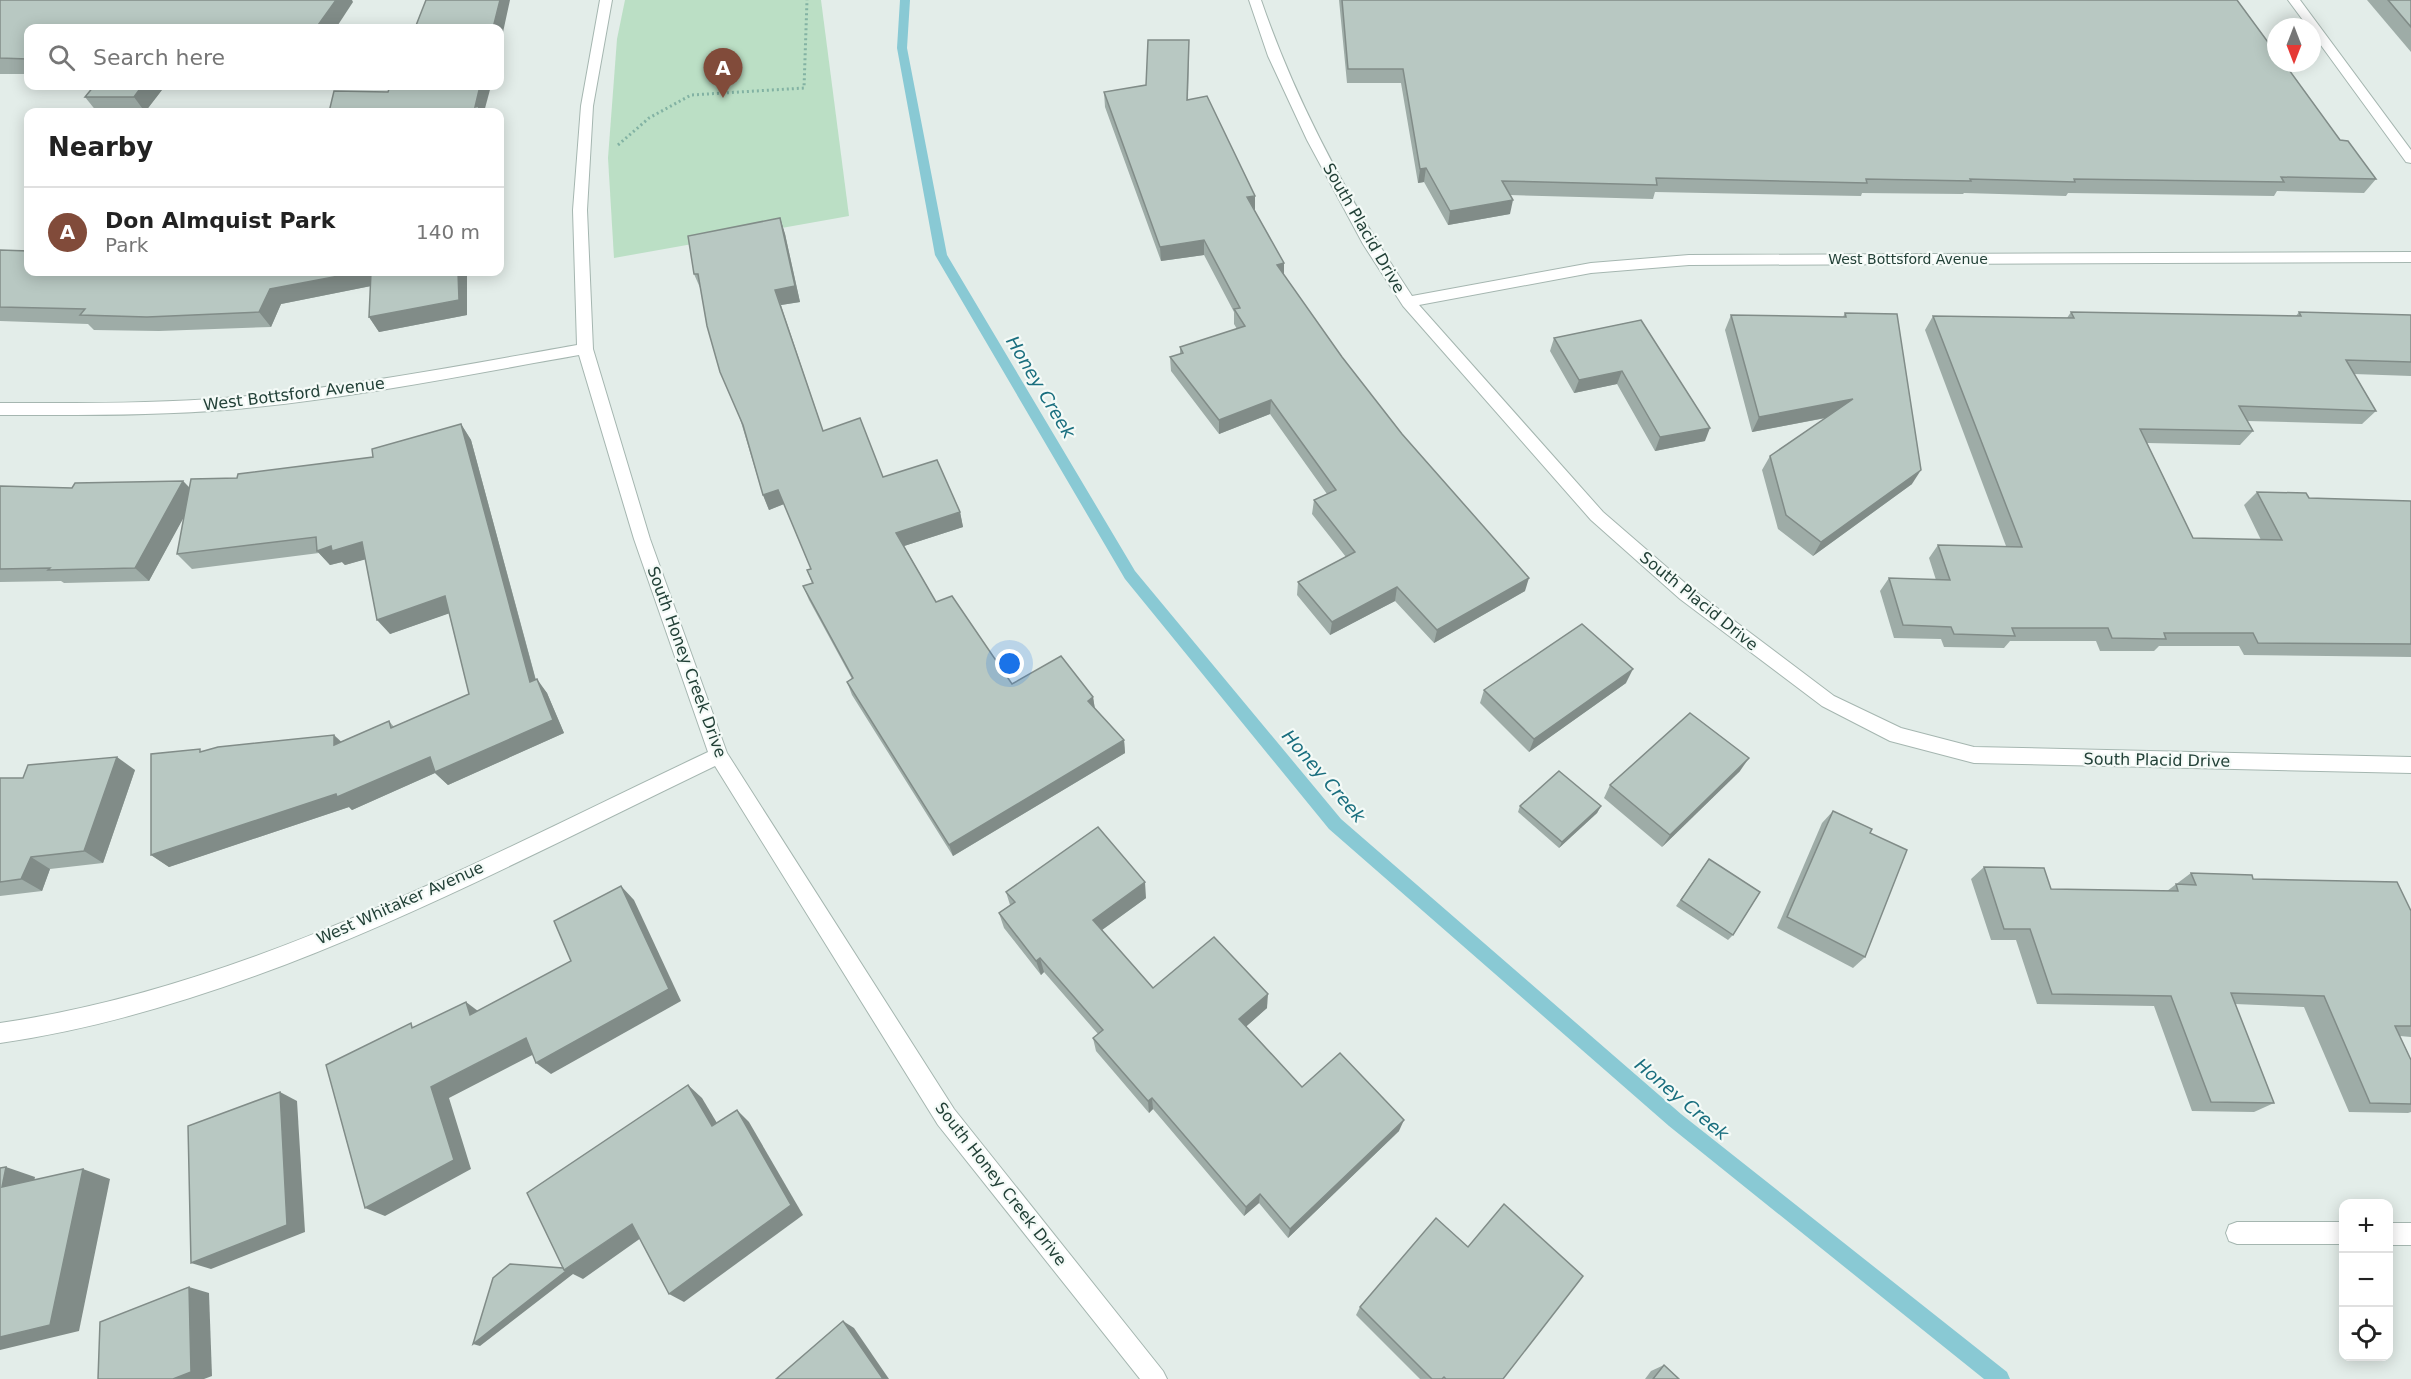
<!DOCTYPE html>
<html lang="en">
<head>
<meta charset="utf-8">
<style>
  :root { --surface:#fff; --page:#f6f6f6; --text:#222; --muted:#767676; --line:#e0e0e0; --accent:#814b3a }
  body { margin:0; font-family:"DejaVu Sans",sans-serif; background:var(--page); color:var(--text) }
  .controls { position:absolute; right:18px; bottom:18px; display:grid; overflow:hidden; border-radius:12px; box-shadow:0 3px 15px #0003 }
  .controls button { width:54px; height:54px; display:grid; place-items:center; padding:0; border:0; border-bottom:2px solid var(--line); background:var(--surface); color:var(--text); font:30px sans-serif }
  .compass { position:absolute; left:2267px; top:18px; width:54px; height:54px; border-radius:50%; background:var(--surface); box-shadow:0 3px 15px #0003; rotate:180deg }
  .you { position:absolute; left:1010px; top:664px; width:21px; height:21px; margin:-15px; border:4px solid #fff; border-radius:50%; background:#1a73e8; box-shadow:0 0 0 9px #1a73e833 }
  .badge { display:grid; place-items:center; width:39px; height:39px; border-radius:50%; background:var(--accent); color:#fff; font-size:20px; font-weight:700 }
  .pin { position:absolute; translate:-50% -50px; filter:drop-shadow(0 2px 3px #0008) }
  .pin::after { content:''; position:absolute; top:32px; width:21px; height:18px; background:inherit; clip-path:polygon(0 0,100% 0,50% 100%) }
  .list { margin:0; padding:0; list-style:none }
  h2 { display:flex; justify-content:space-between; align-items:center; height:78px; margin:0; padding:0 24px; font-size:26px }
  h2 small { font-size:20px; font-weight:400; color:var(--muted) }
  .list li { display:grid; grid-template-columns:39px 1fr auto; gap:18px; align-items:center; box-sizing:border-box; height:90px; padding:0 24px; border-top:2px solid var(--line) }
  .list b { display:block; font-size:22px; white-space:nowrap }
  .list p { margin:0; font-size:20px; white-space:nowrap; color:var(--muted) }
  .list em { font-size:20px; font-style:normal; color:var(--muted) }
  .icon { flex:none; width:33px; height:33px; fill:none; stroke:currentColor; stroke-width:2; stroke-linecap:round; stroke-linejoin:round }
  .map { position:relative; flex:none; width:2411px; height:1379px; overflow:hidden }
  .search { position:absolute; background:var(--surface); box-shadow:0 3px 15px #0003; left:24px; top:24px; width:480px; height:66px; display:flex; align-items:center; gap:15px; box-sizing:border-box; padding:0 21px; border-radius:12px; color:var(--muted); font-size:22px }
  .panel { position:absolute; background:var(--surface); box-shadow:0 3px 15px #0003; left:24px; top:108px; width:480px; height:168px; border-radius:12px }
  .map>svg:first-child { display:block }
</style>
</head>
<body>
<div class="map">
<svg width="2411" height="1379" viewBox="0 0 2411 1379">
  <rect width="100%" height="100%" fill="#e3ede9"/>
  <polygon fill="#bbdfc5" points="625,0 821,0 849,216 614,258 608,158 617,39"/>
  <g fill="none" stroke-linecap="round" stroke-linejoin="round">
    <polygon fill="#89c9d4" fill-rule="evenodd" points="900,0 910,0 907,48 947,255 1135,571 1341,819 1681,1114 2007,1372 2010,1379 1984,1379 1669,1126 1329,829 1125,579 935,255 897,48"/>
    <defs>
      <g id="lane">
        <polygon points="2237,1222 2344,1222 2344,1244 2237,1244 2229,1241 2226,1233 2229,1225"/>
        <rect x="2388" y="1223" width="23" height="22"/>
      </g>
      <g id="street">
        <path d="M600 0H612L593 106 587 210 593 349 650 539 727 753 954 1109 1163 1371 1167 1379H1140L938 1125 715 766C490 874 249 1007 0 1043V1023C249 987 483 858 708 752L634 539 579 355C466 375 352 398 237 409 158 416 79 415 0 415V403C79 403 158 404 236 397 351 387 464 365 577 345L573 210 581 106Z"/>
        <path d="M1249 0H1261C1297 105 1351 204 1412 296L1591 263 1689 255 2411 252V262L1689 265 1591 273 1419 305 1603 512 1692 589 1834 696 1901 728 1974 747 2411 757V773L1974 763 1890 741 1822 706 1680 599 1591 520 1403 306 1363 244 1307 140 1268 56Z"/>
        <polygon points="2288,0 2300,0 2411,150 2411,163 2406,162 2312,33 2312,27 2308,27"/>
      </g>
    </defs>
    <use href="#lane" stroke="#a5b6b0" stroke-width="2"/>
    <use href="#street" stroke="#a5b6b0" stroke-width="2"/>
    <polyline stroke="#82b2a3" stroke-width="3" stroke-dasharray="2 3" stroke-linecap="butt" points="618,145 649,118 691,95 804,88 807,0"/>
    <use href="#lane" fill="#fff" fill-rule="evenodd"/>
    <use href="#street" fill="#fff" fill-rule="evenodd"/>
  </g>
  <g fill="#9eaca7">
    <polygon points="0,0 353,2 28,28 28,74 0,74"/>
    <polygon points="1339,0 2237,0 2340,140 2376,179 2364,193 2277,191 2274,196 2068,193 2066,196 1964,193 1963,194 1862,193 1861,196 1655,192 1653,199 1510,195 1510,214 1448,225 1424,182 1418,183 1401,83 1347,83"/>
    <polygon points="2367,0 2411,0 2411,52"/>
    <polygon points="1189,55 1188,99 1255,211 1284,275 1342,357 1525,591 1434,643 1395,601 1330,635 1297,595 1298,582 1346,557 1312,514 1314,500 1327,494 1270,414 1219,434 1171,371 1170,357 1180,354 1180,347 1237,329 1234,324 1234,312 1204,255 1161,261 1105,107 1104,92 1146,85"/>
    <polygon points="165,86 145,112 97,112 85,97"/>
    <polygon points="780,218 785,234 800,302 781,305 823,431 883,477 960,512 963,527 904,546 936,602 1012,684 1093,697 1095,709 1124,740 1125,753 953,856 852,695 847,682 852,679 809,600 803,586 812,583 807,570 811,569 784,504 769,510 763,495 701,290 694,274"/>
    <polygon points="0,250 28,272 467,272 467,315 379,332 369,317 371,286 281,304 271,327 159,331 94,330 88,324 0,321"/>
    <polygon points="2071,312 2296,316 2299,312 2411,315 2411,376 2354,374 2376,411 2362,424 2247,421 2253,431 2240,445 2147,443 2193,538 2261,540 2244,505 2257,492 2309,498 2411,501 2411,657 2244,655 2239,646 2159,646 2154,651 2100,651 2096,641 2010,641 2004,648 1944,647 1941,639 1894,638 1880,591 1889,578 1936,580 1929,558 1938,545 2006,546 1925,330 1933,316 2067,318"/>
    <polygon points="1845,313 1912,484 1813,556 1778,529 1762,470 1770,456 1826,418 1752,432 1725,330 1731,315 1843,317"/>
    <polygon points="1641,320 1705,441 1655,451 1617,384 1574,393 1550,351 1554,338"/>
    <polygon points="461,424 471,440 536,680 547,693 564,733 448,785 435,773 352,810 349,807 169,867 151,855 204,751 341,742 389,721 394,727 469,694 449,613 390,634 365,559 345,565 342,562 330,565 319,553 192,569 177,554 184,516 149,581 64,583 61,581 0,582 0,486 72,488 183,481 190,488 237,478 373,457"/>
    <polygon points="1626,683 1529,752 1480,703 1484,690"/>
    <polygon points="135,770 103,863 50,869 42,891 0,896 0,778 23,778"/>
    <polygon points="1740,771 1662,847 1604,798 1610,785"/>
    <polygon points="1520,806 1601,806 1597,813 1559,848 1518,812"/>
    <polygon points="1833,811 1870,833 1865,957 1853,968 1777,928 1822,823"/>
    <polygon points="1709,859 1733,935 1728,940 1676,906"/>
    <polygon points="1984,867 2051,889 2167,891 2191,873 2253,879 2411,911 2411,1037 2400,1036 2411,1060 2411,1112 2408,1113 2349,1112 2304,1007 2235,1004 2274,1103 2254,1112 2192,1111 2154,1006 2037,1004 2016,940 1991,940 1971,879"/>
    <polygon points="1006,892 1146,898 1102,930 1153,988 1267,1008 1246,1026 1302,1087 1399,1131 1288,1238 1259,1203 1244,1216 1153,1109 1149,1113 1096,1051 1093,1038 1098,1034 1044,972 1041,975 1004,928 999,913 1010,905"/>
    <polygon points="1360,1307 1503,1379 1420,1379 1356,1315"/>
    <polygon points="1664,1365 1679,1379 1645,1379 1651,1371"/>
  </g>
  <g fill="#818c88">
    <polygon points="336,0 352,0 353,2 336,28 316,28"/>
    <polygon points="500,0 510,0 500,46 500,28 493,28"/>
    <polygon points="142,86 165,86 145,112 134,97"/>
    <polygon points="480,86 491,86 484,112 477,112 475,107"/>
    <polygon points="1426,168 1424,182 1418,183 1420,169"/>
    <polygon points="1255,196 1255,211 1247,197"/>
    <polygon points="1513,200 1510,214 1448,225 1450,211"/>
    <polygon points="780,218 785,234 800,302 781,305 775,290"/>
    <polygon points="1204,240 1204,255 1161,261 1160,247"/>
    <polygon points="1284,263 1284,278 1277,265"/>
    <polygon points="360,272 373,272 381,284 281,304 271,327 259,312 270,289"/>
    <polygon points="458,272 467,272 467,315 379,332 369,317"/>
    <polygon points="1622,371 1617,384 1574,393 1579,380"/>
    <polygon points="1853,399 1845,414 1752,432 1759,417"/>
    <polygon points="1271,400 1270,414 1219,434 1219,420"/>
    <polygon points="461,424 471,440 540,696 530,682"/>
    <polygon points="1710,428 1705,441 1655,451 1660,437"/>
    <polygon points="1921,470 1912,484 1813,556 1821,542"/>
    <polygon points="183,481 196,495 149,581 135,568"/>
    <polygon points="778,490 784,504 769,510 763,495"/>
    <polygon points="960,512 963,527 901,547 896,533"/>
    <polygon points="362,542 374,557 345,565 342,562 330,565 317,551 331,546"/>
    <polygon points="1529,578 1525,591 1434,643 1437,630"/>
    <polygon points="1397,587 1395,601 1330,635 1332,622"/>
    <polygon points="445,596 456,611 390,634 377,620"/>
    <polygon points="1633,669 1626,683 1529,752 1534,739"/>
    <polygon points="537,679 547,693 564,733 448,785 435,773 352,810 349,807 169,867 151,855"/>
    <polygon points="1093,697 1095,710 1088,701"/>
    <polygon points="334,735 348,748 334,745"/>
    <polygon points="1124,740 1125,753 953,856 949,845"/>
    <polygon points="117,757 135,770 103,863 84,851"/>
    <polygon points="1749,758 1740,771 1662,847 1670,835"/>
    <polygon points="1601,806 1597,813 1559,848 1562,842"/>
    <polygon points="31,857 50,869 42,891 21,879"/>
    <polygon points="1145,882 1146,898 1095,935 1093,920"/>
    <polygon points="621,886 634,900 681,1001 551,1074 536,1063"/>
    <polygon points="1040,958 1044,972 1041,975 1036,961"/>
    <polygon points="1268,994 1267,1008 1239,1033 1239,1019"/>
    <polygon points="466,1002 482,1014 470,1015"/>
    <polygon points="526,1038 542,1050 449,1098 471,1169 385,1216 365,1208 431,1087"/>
    <polygon points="688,1085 702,1098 726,1138 712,1126"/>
    <polygon points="280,1092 297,1101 305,1232 211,1269 191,1263"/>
    <polygon points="1152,1098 1153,1109 1149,1113 1148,1101"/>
    <polygon points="737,1110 749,1122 803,1215 684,1302 669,1294"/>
    <polygon points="1404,1120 1399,1131 1288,1238 1290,1229"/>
    <polygon points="6,1167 35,1177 31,1196 2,1187"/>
    <polygon points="83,1169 110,1179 79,1331 0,1350 0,1337"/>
    <polygon points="1260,1194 1259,1203 1244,1216 1246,1207"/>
    <polygon points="632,1224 648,1233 583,1279 573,1274 480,1346 473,1344 564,1270"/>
    <polygon points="189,1287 209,1293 212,1376 204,1379 173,1379"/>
    <polygon points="843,1321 854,1328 889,1379 883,1379"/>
  </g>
  <g fill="#b8c8c2" stroke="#818c88" stroke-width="1.5">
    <polygon points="0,0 336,0 316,28 28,28 28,59 0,58"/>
    <polygon points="426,0 500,0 493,28 415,28"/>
    <polygon points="1342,0 2237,0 2276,53 2276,63 2284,63 2340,140 2348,141 2376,179 2281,177 2284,182 2074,179 2075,182 1970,179 1971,181 1866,179 1867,183 1656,178 1657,185 1502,181 1513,200 1450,211 1426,168 1420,169 1403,69 1348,69"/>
    <polygon points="2388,0 2411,0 2411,27"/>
    <polygon points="1148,40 1189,40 1187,100 1207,96 1255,196 1247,197 1284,263 1277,265 1342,357 1402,434 1529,578 1437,630 1397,587 1332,622 1298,582 1355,552 1314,500 1336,490 1271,400 1219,420 1170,357 1183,353 1180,347 1245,326 1234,309 1240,308 1204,240 1160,247 1104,92 1146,85"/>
    <polygon points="94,86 142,86 134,97 85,97"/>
    <polygon points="390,86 480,86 475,107 479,106 478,112 329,112 334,91 388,92"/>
    <polygon points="780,218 795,286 775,290 823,431 860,418 883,477 937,460 960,512 896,533 936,602 952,596 1012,684 1061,656 1093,697 1088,701 1124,740 949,845 847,682 853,678 803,586 813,583 807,570 811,569 778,490 763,495 743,425 720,372 707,326 698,274 694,274 688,236"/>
    <polygon points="0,250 28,251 28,272 360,272 270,289 259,312 147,317 80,315 85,309 0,307"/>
    <polygon points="371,272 458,272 459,300 369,317"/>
    <polygon points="2071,312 2301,316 2299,312 2411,315 2411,362 2346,360 2376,411 2239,406 2253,431 2140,429 2193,538 2282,540 2257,492 2306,493 2309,498 2411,501 2411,644 2258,643 2253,633 2164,633 2166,639 2112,638 2108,628 2012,628 2015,636 1954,634 1951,627 1903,625 1889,578 1950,580 1938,545 2022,547 1933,316 2074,318"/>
    <polygon points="1845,313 1897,314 1921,470 1821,542 1786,515 1770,456 1853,399 1759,417 1731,315 1846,317"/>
    <polygon points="1641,320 1710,428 1660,437 1622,371 1579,380 1554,338"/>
    <polygon points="461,424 530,682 537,679 553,720 435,772 430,757 337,797 336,794 151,855 151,754 200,749 200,752 218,747 334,735 334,745 389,721 391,728 469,694 445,596 377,620 362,542 332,551 331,546 317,551 316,537 177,554 191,479 237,478 238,474 373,457 372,449"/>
    <polygon points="183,481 135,568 48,570 50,568 0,569 0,486 72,488 75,483"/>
    <polygon points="1582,624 1633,669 1534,739 1484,690"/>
    <polygon points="1690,713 1749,758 1670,835 1610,785"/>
    <polygon points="117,757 84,851 31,857 21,879 0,882 0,778 23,778 28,765"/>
    <polygon points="1559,771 1601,806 1562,842 1520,806"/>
    <polygon points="1833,811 1872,829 1870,833 1907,850 1865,957 1787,917"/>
    <polygon points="1098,827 1145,882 1093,920 1153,988 1214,937 1268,994 1239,1019 1302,1087 1340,1053 1404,1120 1290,1229 1260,1194 1246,1207 1152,1098 1148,1101 1093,1038 1103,1030 1040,958 1036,961 999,913 1015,902 1006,892"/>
    <polygon points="1709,859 1760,892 1733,935 1681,900"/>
    <polygon points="1984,867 2044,868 2051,889 2178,891 2176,884 2196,885 2191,873 2252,875 2253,879 2397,882 2411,911 2411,1026 2395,1026 2411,1060 2411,1104 2370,1103 2324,996 2231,993 2274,1103 2211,1102 2171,996 2052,994 2030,929 2004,929"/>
    <polygon points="621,886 669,989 536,1063 526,1038 431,1087 454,1160 365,1208 326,1065 411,1023 412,1028 466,1002 470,1015 571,961 554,921"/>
    <polygon points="688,1085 712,1126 737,1110 791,1205 669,1294 632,1224 564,1270 527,1193"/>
    <polygon points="280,1092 287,1225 191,1263 188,1126"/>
    <polygon points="6,1167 2,1187 83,1169 50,1325 0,1337 0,1168"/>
    <polygon points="1504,1204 1583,1276 1503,1379 1446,1379 1444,1377 1442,1379 1432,1379 1360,1307 1436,1218 1468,1247"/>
    <polygon points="510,1264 563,1268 564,1270 566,1271 473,1344 493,1278"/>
    <polygon points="189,1287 191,1372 173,1379 98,1379 100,1322"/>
    <polygon points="843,1321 883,1379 776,1379"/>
    <polygon points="1664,1365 1679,1379 1653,1379"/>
  </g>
  <g text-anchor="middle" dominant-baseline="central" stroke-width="4.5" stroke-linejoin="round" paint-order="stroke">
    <g font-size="14" fill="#224037" stroke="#f4faf7">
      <text x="1908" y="259">West Bottsford Avenue</text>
    </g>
    <g font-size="16" fill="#224037" stroke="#f4faf7">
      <text transform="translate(1364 228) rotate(60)">South Placid Drive</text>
      <text transform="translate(294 394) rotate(-7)">West Bottsford Avenue</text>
      <text transform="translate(1699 601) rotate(39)">South Placid Drive</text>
      <text transform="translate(687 662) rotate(70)">South Honey Creek Drive</text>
      <text transform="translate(2157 760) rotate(1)">South Placid Drive</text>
      <text transform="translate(400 903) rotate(-24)">West Whitaker Avenue</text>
      <text transform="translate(1001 1184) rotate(52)">South Honey Creek Drive</text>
    </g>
    <g font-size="18" font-style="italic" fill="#196e7e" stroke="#f4faf7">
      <text transform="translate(1041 387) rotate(59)">Honey Creek</text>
      <text transform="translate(1324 776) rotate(49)">Honey Creek</text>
      <text transform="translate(1682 1099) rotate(40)">Honey Creek</text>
    </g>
  </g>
</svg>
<div class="controls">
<button>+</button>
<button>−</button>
<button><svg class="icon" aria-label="locate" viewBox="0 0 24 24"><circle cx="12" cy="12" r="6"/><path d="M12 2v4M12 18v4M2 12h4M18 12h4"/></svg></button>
</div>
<svg class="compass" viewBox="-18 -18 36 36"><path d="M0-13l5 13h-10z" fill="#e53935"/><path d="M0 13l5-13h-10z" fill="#767676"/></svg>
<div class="you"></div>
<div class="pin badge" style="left:723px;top:98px">A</div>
<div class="search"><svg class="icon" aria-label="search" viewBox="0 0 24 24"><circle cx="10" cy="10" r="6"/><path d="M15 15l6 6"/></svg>Search here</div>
<section class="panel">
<h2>Nearby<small></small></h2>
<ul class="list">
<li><span class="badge">A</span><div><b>Don Almquist Park</b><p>Park</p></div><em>140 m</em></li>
</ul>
</section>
</div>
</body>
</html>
